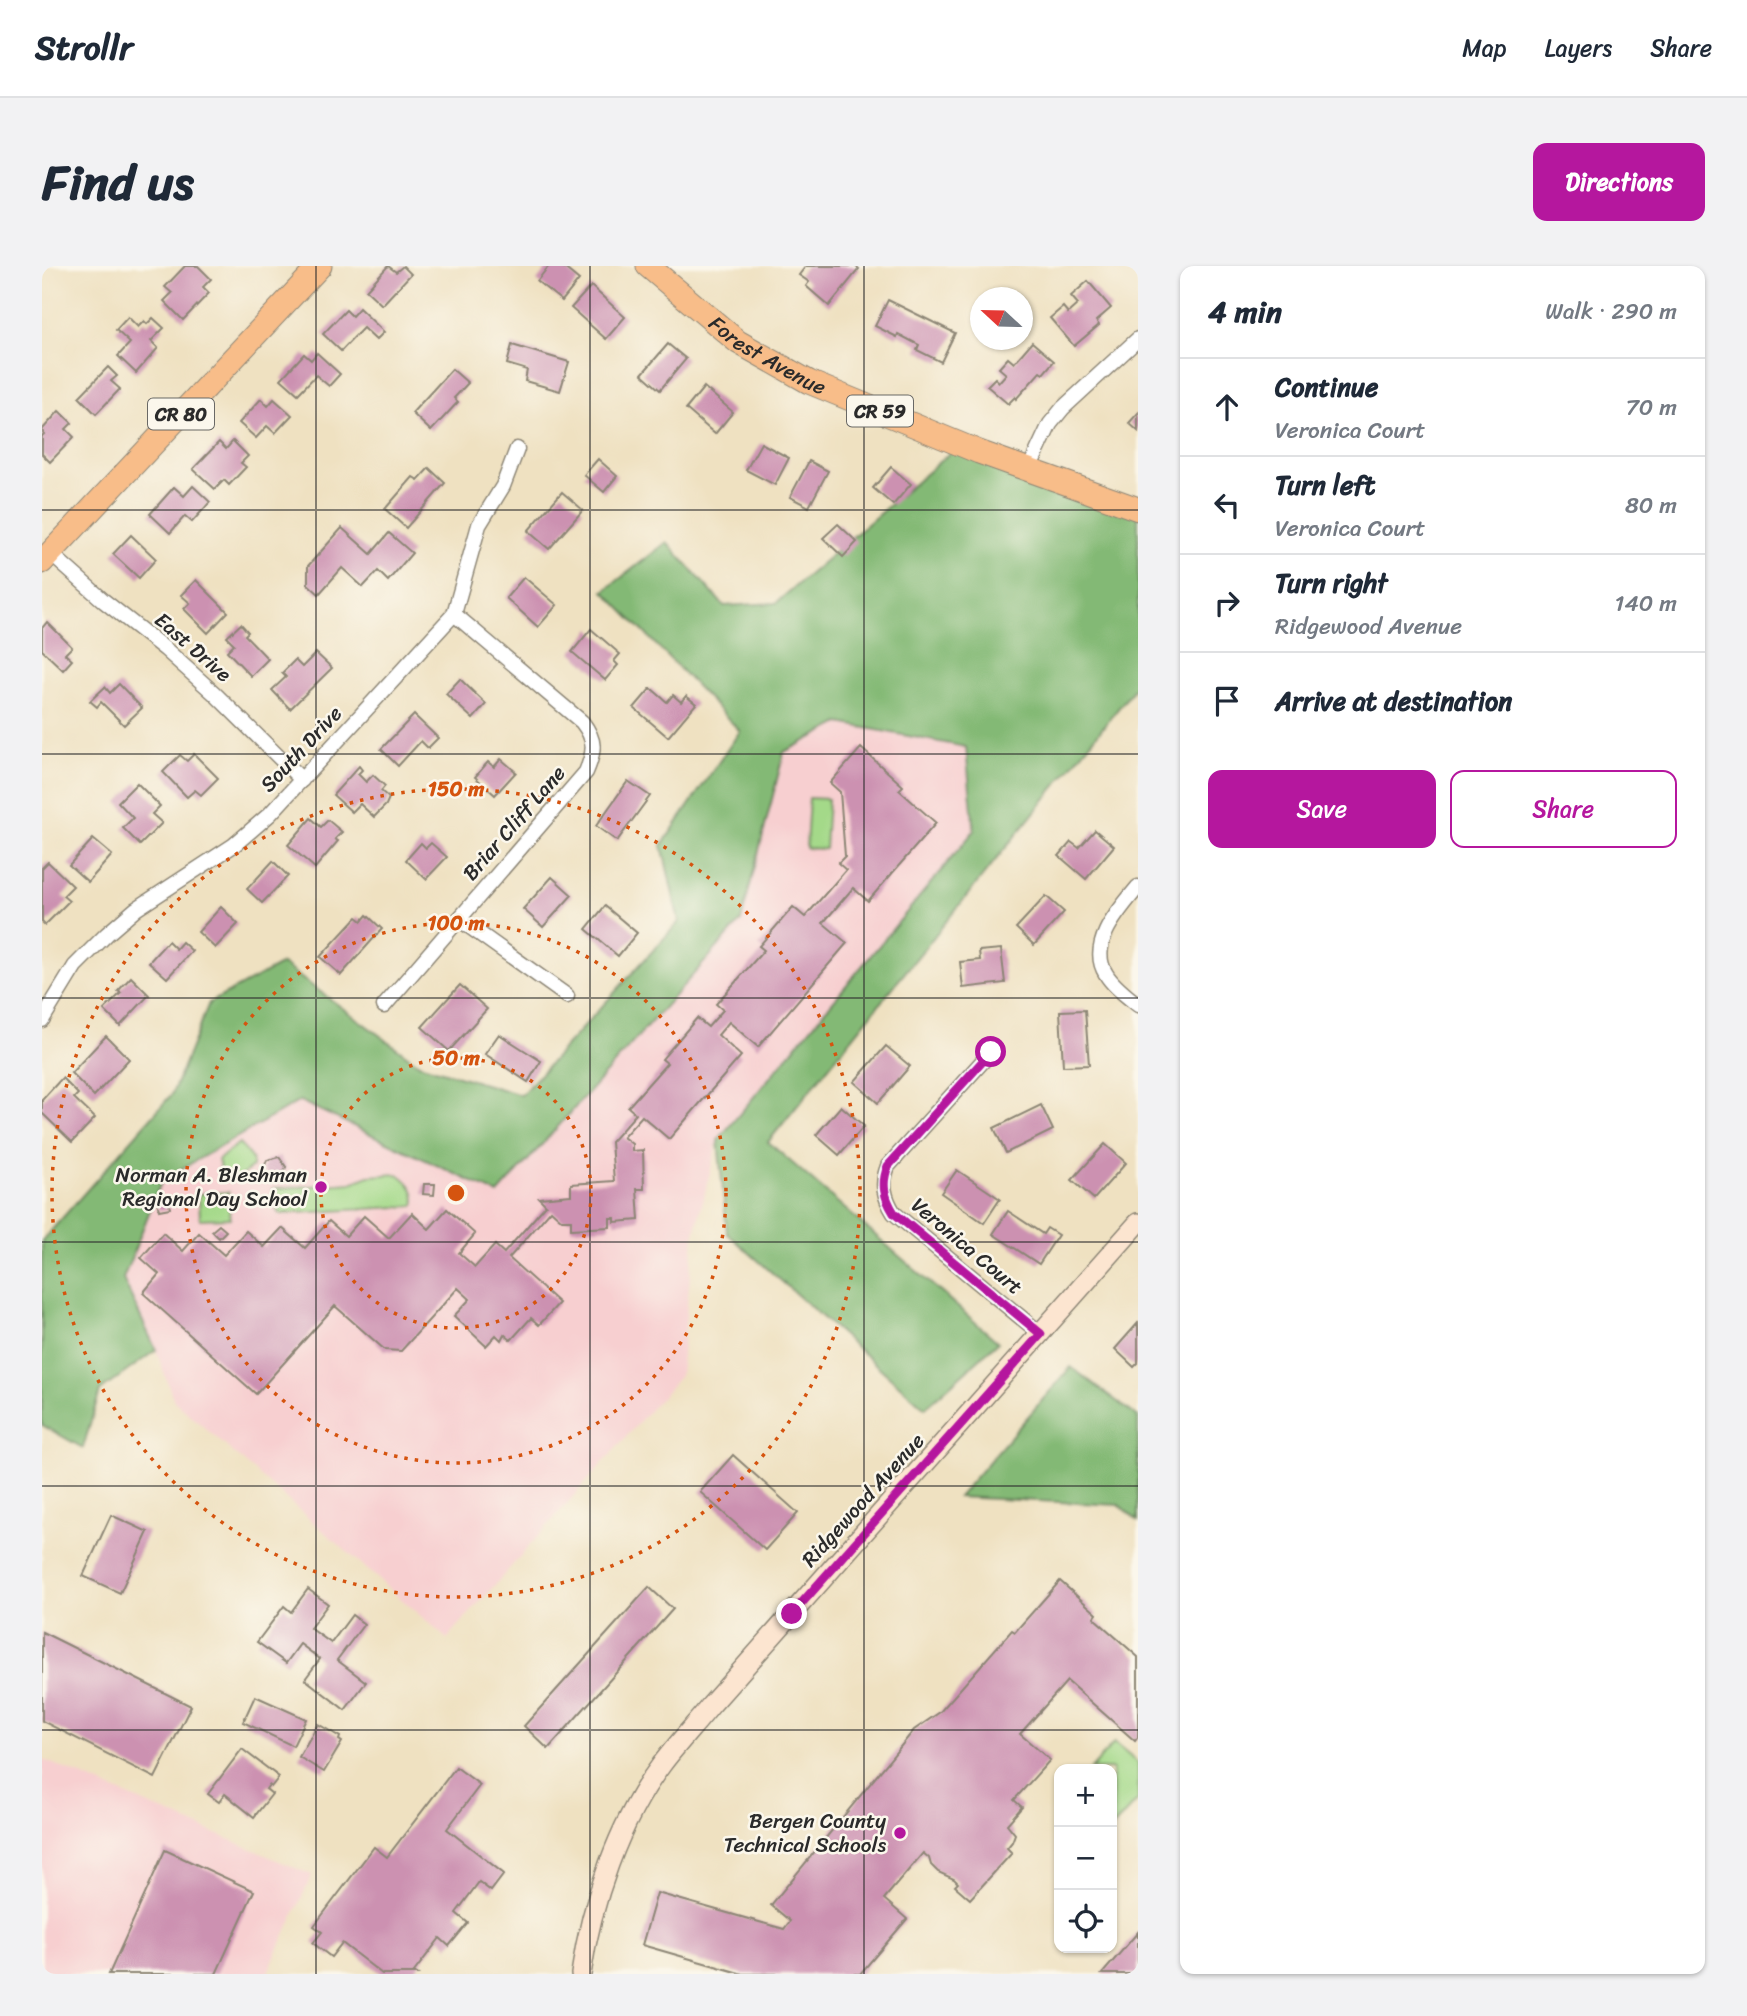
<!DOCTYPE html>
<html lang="en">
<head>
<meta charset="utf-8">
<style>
  :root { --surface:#fff; --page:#f2f2f3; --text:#1f2937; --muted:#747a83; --line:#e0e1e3; --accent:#b5179e }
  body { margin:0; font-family:Sriracha,sans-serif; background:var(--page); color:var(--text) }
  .controls { position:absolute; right:21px; bottom:21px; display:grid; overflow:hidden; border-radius:14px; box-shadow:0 2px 5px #0004 }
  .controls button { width:63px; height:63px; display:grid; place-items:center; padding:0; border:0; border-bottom:2px solid var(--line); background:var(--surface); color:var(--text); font:35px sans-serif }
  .compass { position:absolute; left:928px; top:21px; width:63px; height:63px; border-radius:50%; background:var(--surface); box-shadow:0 2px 5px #0004; rotate:292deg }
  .stop { position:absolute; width:21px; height:21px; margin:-16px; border:5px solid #b5179e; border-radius:50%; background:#fff }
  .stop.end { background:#b5179e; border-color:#fff; box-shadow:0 2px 7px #0008 }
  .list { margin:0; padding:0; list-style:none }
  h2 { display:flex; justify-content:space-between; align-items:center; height:91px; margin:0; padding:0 28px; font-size:30px }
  h2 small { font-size:23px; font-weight:400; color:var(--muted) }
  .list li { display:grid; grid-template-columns:46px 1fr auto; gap:21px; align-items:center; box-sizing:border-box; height:98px; padding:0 28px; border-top:2px solid var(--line) }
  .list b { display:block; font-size:26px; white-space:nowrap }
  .list p { margin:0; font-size:23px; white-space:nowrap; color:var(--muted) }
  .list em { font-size:23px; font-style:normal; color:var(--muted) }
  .actions { display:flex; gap:14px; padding:21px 28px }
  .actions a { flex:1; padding:16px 0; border:2px solid var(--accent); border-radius:14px; text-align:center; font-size:24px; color:var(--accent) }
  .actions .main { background:var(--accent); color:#fff }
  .icon { flex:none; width:38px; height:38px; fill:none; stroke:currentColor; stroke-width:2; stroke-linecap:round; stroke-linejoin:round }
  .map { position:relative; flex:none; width:1096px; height:1708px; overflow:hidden; border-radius:14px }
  header { display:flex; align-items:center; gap:42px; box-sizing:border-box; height:98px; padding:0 35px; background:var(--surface); border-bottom:2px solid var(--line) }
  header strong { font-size:33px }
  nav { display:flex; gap:38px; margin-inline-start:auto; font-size:24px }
  .intro { display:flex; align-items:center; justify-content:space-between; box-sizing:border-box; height:168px; padding:0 42px }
  h1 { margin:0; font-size:49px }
  .button { padding:18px 32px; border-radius:14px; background:var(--accent); color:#fff; font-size:24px; font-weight:700 }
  main { display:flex; gap:42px; padding:0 42px }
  aside { flex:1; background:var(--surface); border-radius:14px; box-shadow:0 2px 5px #0004 }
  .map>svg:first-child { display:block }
</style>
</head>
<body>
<header>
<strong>Strollr</strong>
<nav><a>Map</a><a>Layers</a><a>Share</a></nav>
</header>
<div class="intro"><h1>Find us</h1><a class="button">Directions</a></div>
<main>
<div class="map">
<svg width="1096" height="1708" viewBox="0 0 1096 1708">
  <rect width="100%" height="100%" fill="#fbf7ec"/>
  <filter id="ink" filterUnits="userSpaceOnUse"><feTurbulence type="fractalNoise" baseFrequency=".0143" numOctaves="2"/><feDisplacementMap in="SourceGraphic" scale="14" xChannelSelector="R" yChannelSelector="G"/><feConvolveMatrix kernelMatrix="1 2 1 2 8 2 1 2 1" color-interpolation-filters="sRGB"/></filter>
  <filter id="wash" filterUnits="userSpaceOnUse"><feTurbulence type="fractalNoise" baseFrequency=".00686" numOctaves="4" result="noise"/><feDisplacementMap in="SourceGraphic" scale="28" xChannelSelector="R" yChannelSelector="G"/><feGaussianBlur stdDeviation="1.57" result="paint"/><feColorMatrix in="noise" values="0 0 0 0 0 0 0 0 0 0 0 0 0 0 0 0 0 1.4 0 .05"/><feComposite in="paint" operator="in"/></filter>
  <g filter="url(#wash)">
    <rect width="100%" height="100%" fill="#efe1c1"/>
    <g fill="#f7cfd0">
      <polygon points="798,457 925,481 932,565 676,874 652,971 638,1110 405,1373 132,1135 114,1084 81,1013 120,914 258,835 456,928 699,655 742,485"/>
      <polygon points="0,1493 270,1609 225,1708 0,1708"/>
    </g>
    <g fill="#a4d989" stroke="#68825a" stroke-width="2">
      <polygon points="767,532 786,533 783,583 764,582"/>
      <polygon points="197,877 210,893 210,901 193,915 179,905 176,894"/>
      <path d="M356 908C367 916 376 925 372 940L238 948 231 937V923L309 917 327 910Z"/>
      <polygon points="187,926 188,952 158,953 157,928"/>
      <polygon points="1072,1477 1096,1497 1096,1534 1070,1562 1070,1503 1049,1503"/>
    </g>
    <g fill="#83b975" stroke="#577250" stroke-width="2">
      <polygon points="918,178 1096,243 1096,418 726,876 956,1076 883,1142 685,967 676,874 932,565 924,481 798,457 742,486 699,655 456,928 258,835 120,914 81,1013 114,1084 58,1125 41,1182 0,1159 0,975 130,828 167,737 240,698 377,798 479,829 637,656 620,579 698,465 562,325 625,276 682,340 734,337"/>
      <polygon points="1029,1101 1096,1151 1096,1255 1077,1239 916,1231"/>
    </g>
    <g id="blocks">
      <g fill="#cc91b1">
        <polygon points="143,0 156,0 169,13 161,21 167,27 141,54 122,35 130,27 123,21"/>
        <polygon points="346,0 354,6 361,0 369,8 340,39 324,24"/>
        <polygon points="507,0 520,0 537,14 520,35 495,15"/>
        <polygon points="764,0 813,0 817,3 787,40 764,20 767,16 757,9"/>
        <polygon points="1046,15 1069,42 1054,55 1057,59 1032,80 1008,52 1021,41 1026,47 1036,38 1029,30"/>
        <polygon points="549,20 583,51 564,73 529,42"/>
        <polygon points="846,34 913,67 899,96 875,84 877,79 856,68 855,71 833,60"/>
        <polygon points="317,42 342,66 334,74 321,62 299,85 281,68 304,44 310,50"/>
        <polygon points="86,51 96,61 102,55 105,58 111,52 122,62 109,75 116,82 94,107 76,90 88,77 74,64"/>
        <polygon points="990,76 1012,95 1001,108 998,106 974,133 973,131 966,138 945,120 953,112 957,116 964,108 957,102 966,92 972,97"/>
        <polygon points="626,78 644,93 618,124 600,108"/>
        <polygon points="470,79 527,96 518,125 483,115 485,104 465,98"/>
        <polygon points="275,87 298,108 287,120 274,109 256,128 239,113 262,88 269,94"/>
        <polygon points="66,101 75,110 69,115 78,123 54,148 37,131"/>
        <polygon points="410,103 426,117 412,132 416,136 389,165 370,147"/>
        <polygon points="662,121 691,146 673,168 644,143"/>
        <polygon points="219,133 226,140 232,133 250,149 233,167 225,160 214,172 197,157"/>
        <polygon points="17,145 30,157 24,163 32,171 8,196 0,188 0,170 2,168 0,164"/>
        <polygon points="1096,147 1096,165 1087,157"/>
        <polygon points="191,175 206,190 199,197 204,201 187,219 182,214 173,223 151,203 177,176 184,183"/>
        <polygon points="719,177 747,192 733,219 704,204"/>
        <polygon points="556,193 575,210 562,226 542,209"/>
        <polygon points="767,195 786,205 767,241 748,231"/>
        <polygon points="849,201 869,218 851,239 831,222"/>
        <polygon points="387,202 403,217 364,262 343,243 371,211 376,214"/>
        <polygon points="151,220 168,236 150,256 143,250 128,267 108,248 132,221 142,230"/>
        <polygon points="520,226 541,244 507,283 486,265"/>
        <polygon points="796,258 815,276 801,291 781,272"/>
        <polygon points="300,262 329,288 347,267 370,287 346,315 336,305 321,321 300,302 277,328 266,318 266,300"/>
        <polygon points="89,269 114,293 97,312 71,288"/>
        <polygon points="482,311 515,339 496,361 464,332"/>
        <polygon points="154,314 186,346 166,367 142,343 148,337 139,329"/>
        <polygon points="5,356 30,381 23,388 30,394 21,404 0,384 0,362"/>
        <polygon points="199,358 206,366 203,369 226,393 209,410 185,385 192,378 185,371"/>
        <polygon points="549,363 578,388 572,395 576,399 563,414 530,386"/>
        <polygon points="274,387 290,402 248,443 230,424 244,411 240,407 253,394 260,401"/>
        <polygon points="418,413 444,438 431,453 404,428"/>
        <polygon points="77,418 100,442 82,459 59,436 55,441 48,435 63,421 68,427"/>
        <polygon points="609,422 625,436 631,429 639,436 644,430 654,438 626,471 592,442"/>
        <polygon points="372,449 396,472 386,482 379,475 356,500 339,483"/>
        <polygon points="819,482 861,520 857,524 894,557 826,635 811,622 781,657 805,677 716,781 687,756 676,769 699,790 627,873 600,850 581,871 590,878 590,885 601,884 602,923 595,923 597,954 573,956 573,952 568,952 568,961 529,963 529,954 520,954 509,944 467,992 517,1037 497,1059 489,1052 469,1074 462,1068 459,1074 454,1069 444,1080 412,1050 428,1033 416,1022 359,1085 343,1084 293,1040 214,1128 101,1027 117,1008 99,992 121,967 141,985 157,967 182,989 204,965 222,981 240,962 263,982 287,955 304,970 322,950 347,972 370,947 387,963 405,943 433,968 417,987 433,1001 453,979 462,987 504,939 497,932 529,929 529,918 572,915 569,876 594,848 586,841 625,797 620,793 655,752 666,761 681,744 674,738 722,684 717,680 751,641 763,651 804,604 796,597 803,590 798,526 788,517"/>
        <polygon points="152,488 176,512 159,529 153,524 145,531 121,506 138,489 145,495"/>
        <polygon points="459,493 474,506 453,529 433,511 446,496 452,501"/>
        <polygon points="317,500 320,504 316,508 324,516 331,509 343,520 339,525 347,532 344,539 332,551 318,538 310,546 291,529"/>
        <polygon points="586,515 608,530 575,575 554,560"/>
        <polygon points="95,517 118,540 110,548 120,557 98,579 81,562 91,552 76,536"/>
        <polygon points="269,552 279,561 286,554 300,566 293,573 296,575 273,602 246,579"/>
        <polygon points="1053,564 1072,580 1044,613 1017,590 1029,576 1037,582"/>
        <polygon points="51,573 70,589 46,616 27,599"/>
        <polygon points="379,577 384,582 389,577 405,591 384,613 364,594"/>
        <polygon points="231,595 246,610 220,637 205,623"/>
        <polygon points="6,596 31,620 21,630 27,635 3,659 0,656 0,602"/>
        <polygon points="510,611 530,629 501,661 481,643"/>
        <polygon points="1004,630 1022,646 992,679 974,662"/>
        <polygon points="563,640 595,667 576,690 544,663"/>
        <polygon points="179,641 196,658 173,682 156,666"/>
        <polygon points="325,649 340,663 299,709 278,691 315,651 320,655"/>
        <polygon points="126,675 134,683 140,676 150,685 125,712 107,696"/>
        <polygon points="959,683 963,717 921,722 918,696 938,694 937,685"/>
        <polygon points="89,711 107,729 78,760 62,744 79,727 76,725"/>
        <polygon points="418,719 445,743 407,785 380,761"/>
        <polygon points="1043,744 1047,799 1021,800 1018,745"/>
        <polygon points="457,768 499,795 486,816 443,788"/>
        <polygon points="64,770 87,793 52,830 29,807"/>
        <polygon points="844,780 868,800 836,837 812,816"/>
        <polygon points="20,812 36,828 32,832 53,852 30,876 0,847 0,834"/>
        <polygon points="999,839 1011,864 964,887 952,862"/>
        <polygon points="799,840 822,860 797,889 774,869"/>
        <polygon points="1063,878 1084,897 1052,933 1030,914"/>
        <polygon points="237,891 244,901 240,911 228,913 221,903 225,894"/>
        <polygon points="915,904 958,933 942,957 899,927"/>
        <polygon points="382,918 393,918 392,929 381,928"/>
        <polygon points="126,934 128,942 117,944 115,936"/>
        <polygon points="966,945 1001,968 1005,962 1016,969 997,998 951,968"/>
        <polygon points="177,959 184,965 177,972 170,965"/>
        <polygon points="1096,1057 1096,1097 1092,1101 1073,1083"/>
        <polygon points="691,1189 756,1247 723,1284 658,1226"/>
        <polygon points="69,1249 106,1266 78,1327 41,1310"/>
        <polygon points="1018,1315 1055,1348 1052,1352 1096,1391 1096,1471 1093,1475 1025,1415 978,1468 1008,1494 972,1534 980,1541 965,1558 973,1568 970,1576 965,1582 970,1587 928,1633 913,1620 916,1617 912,1613 896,1606 889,1599 887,1592 881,1587 842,1633 865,1653 818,1708 701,1708 600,1679 615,1627 742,1663 748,1655 729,1639 872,1464 898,1446 970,1364 973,1366"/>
        <polygon points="607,1321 631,1343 506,1483 482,1460"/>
        <polygon points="266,1323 286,1338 268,1362 289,1377 310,1349 322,1358 295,1394 324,1416 303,1444 263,1413 278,1393 258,1378 244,1397 215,1376 242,1340 249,1346"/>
        <polygon points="0,1366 149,1440 113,1512 0,1455"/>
        <polygon points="213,1430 264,1453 251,1480 201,1456"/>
        <polygon points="276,1458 298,1471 297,1474 300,1476 282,1506 257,1491"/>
        <polygon points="200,1483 237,1511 229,1521 227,1519 224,1523 230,1528 212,1551 183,1528 177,1536 166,1528"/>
        <polygon points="414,1501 438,1519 405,1563 462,1608 449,1625 437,1616 414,1647 426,1657 407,1680 398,1672 372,1706 375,1708 340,1708 300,1677 289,1691 271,1677 280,1666 272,1660 332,1581 345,1591"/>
        <polygon points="123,1584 212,1625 174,1708 67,1708"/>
        <polygon points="1096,1666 1096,1708 1060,1708"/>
      </g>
    </g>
  </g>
  <g filter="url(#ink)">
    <use href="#blocks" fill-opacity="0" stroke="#8d8676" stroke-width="2"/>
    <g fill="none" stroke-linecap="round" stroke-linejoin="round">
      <defs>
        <g id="street">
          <polyline points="986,205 1008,158 1021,142 1096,73"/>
          <polyline points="8,287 62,335 123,383 172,427 260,514"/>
          <path d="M1096 621C1078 643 1045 678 1064 708 1071 720 1085 730 1096 739"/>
          <polyline points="417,653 525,730"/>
          <path d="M342 740 544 506C553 485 554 474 540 456L412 348"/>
          <polyline points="0,754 33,700 65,668 94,643 192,579 228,548 412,348 437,259 461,220 475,183"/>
          <path d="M949 786 846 900C839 918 842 931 852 947L999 1068"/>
        </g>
        <path id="secondary" d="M539 1708C549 1637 577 1555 620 1498 635 1478 653 1459 669 1439L1096 957"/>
        <g id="primary">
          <path id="s1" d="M606 0 696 76 767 116 937 186 1096 243"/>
          <polyline points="0,296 278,0"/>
        </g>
      </defs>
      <use href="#street" stroke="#8d8676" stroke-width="17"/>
      <use href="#secondary" stroke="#8d8676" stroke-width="22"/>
      <use href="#primary" stroke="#8d8676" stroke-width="25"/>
      <use href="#street" stroke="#fff" stroke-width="14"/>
      <use href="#secondary" stroke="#fce5d0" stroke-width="19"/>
      <use href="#primary" stroke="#f8bd89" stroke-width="23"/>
    </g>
  </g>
  <g fill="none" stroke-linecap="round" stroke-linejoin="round" filter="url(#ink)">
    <path stroke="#b5179e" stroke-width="9" d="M750 1348 999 1068 852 947C842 931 839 918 846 900L949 786"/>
  </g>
  <path fill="none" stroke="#2b2b2b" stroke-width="2" stroke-opacity="0.55" d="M274 0V1708M548 0V1708M822 0V1708M0 244H1096M0 488H1096M0 732H1096M0 976H1096M0 1220H1096M0 1464H1096"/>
  <g fill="none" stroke="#d5540f" stroke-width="3.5" stroke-dasharray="3.5 7">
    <circle cx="414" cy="927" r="135"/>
    <circle cx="414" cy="927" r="270"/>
    <circle cx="414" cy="927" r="404"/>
  </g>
  <g fill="#b5179e" stroke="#fbf7ec" stroke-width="2.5">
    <circle cx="279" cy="921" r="7"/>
    <circle cx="858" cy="1567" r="7"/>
  </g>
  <g text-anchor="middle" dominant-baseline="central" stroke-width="5" stroke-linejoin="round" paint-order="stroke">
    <g fill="#fbf7ec" stroke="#696865" stroke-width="2">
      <rect x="805" y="129.5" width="66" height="31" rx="5"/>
      <rect x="106" y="132.5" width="66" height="31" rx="5"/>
    </g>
    <g font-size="19" font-weight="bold" fill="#2b2b2b">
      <text x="838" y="145">CR 59</text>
      <text x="139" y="148">CR 80</text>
    </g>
    <g font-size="21" fill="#2b2b2b" stroke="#fbf7ec">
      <text stroke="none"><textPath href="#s1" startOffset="150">Forest Avenue</textPath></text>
      <text transform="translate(151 381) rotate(41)">East Drive</text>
      <text transform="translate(259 483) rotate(-47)">South Drive</text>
      <text transform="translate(472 557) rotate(-49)">Briar Cliff Lane</text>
      <text transform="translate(925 980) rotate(40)">Veronica Court</text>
      <text transform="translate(821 1234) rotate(-48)">Ridgewood Avenue</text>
    </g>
    <g font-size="21" fill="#2b2b2b" stroke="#fbf7ec" text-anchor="end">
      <text x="265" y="909">Norman A. Bleshman<tspan x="265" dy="24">Regional Day School</tspan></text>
      <text x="844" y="1555">Bergen County<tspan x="844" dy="24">Technical Schools</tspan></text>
    </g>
  </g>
  <circle cx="414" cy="927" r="10" fill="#d5540f" stroke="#fbf7ec" stroke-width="3.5"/>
  <g font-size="21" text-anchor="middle" font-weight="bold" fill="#d5540f" stroke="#fbf7ec" stroke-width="5" stroke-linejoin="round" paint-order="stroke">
    <text x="414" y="530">150 m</text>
    <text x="414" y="664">100 m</text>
    <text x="414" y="799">50 m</text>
  </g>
</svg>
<div class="controls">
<button>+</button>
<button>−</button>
<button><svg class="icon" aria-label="locate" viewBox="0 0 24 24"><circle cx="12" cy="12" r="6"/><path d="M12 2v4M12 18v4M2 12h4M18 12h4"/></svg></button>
</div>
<svg class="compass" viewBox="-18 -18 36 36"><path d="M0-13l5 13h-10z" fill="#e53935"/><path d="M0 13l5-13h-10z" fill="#747a83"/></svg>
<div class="stop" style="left:949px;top:786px"></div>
<div class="stop end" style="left:750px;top:1348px"></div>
</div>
<aside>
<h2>4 min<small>Walk · 290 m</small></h2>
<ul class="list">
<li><svg class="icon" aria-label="ahead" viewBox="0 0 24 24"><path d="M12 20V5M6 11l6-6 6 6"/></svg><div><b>Continue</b><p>Veronica Court</p></div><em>70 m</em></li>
<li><svg class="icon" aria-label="left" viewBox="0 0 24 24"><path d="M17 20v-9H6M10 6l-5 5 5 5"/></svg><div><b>Turn left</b><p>Veronica Court</p></div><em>80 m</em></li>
<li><svg class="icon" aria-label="right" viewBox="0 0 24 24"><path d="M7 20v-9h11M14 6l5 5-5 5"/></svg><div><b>Turn right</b><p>Ridgewood Avenue</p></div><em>140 m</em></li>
<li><svg class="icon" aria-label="arrive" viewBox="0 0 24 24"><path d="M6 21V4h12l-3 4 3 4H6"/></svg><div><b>Arrive at destination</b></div></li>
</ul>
<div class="actions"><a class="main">Save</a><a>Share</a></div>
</aside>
</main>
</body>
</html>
